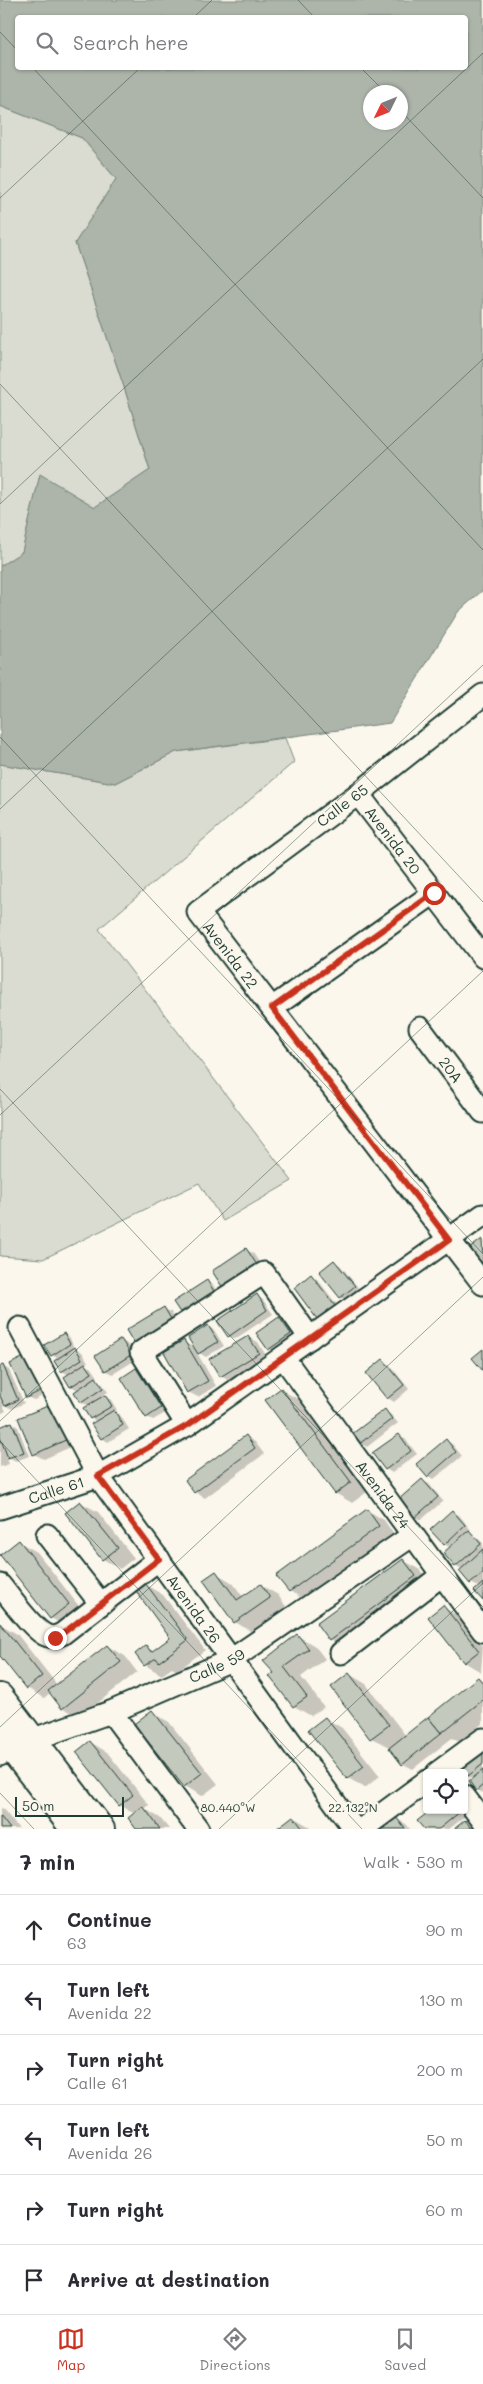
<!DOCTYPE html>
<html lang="en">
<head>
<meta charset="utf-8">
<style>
  :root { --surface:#fff; --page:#f2f2f3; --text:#2b2b33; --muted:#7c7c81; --line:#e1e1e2; --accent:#c8321e }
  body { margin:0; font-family:Mali,sans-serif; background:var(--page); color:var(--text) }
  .controls { position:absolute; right:15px; bottom:15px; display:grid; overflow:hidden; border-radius:5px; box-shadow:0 1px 4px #0004 }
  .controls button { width:45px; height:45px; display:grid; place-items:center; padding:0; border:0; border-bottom:1px solid var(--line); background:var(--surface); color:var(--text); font:25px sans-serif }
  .compass { position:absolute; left:363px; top:85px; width:45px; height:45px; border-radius:50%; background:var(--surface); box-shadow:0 1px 4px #0004; rotate:227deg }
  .scale { position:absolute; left:15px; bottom:12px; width:109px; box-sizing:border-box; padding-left:5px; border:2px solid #1f3d34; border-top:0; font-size:14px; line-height:18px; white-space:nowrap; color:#1f3d34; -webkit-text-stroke:4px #fbf7ec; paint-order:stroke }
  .stop { position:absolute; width:15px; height:15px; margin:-11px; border:4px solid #c8321e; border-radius:50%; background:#fff }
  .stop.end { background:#c8321e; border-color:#fff; box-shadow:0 1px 5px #0008 }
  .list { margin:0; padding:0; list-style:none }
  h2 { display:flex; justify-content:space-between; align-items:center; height:65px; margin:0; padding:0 20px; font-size:21px }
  h2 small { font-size:16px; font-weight:400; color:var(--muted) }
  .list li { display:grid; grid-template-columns:32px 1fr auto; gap:15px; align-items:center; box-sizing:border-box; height:70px; padding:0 20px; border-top:1px solid var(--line) }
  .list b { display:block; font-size:19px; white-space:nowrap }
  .list p { margin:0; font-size:16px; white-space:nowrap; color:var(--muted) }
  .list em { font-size:16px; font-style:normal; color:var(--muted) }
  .icon { flex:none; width:28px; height:28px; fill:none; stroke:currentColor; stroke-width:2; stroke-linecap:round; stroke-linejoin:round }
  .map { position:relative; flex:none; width:483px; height:1829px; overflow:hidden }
  .search { position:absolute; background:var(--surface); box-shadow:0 1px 4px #0004; left:15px; right:15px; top:15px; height:55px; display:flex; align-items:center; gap:12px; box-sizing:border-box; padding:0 18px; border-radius:5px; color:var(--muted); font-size:19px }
  .sheet { height:485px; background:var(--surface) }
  nav { display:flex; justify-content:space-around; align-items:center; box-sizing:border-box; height:70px; border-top:1px solid var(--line); background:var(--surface); font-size:14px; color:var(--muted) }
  nav a { display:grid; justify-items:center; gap:2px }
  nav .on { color:var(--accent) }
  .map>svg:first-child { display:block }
</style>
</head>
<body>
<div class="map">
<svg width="483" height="1829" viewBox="0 0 483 1829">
  <rect width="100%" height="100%" fill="#fbf7ec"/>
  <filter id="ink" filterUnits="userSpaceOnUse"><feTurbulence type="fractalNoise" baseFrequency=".02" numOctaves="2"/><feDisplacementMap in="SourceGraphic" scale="10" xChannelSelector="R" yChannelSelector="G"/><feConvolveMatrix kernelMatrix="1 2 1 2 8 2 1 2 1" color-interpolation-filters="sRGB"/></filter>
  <g filter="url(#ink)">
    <g fill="#dbdcd1" stroke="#7d8c82">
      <polygon points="0,106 82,138 116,179 75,243 124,387 150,470 95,507 40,475 22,552 0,566"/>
      <polygon points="285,738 294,762 99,929 292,1181 223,1221 199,1183 43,1259 0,1256 0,764 115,783 176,752"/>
    </g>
    <path fill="#adb4aa" stroke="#74847b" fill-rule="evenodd" d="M0 0H483V590L458 612 390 723 176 752 115 783 0 764V566L22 552 40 474 95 507 150 470 124 387 75 243 116 179 82 138 0 106ZM18 18H466V68H18ZM370 92H400V122H370Z"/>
    <g fill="#0003">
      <polygon points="246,1250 253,1253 263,1268 224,1287"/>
      <polygon points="334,1262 340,1265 360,1290 347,1301 341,1297"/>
      <polygon points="312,1276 318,1280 341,1310 324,1322 318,1318 296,1288"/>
      <polygon points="207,1282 213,1285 220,1297 188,1317"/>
      <polygon points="257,1296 263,1300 273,1314 235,1339 228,1336"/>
      <polygon points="164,1309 171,1312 180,1328 143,1349"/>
      <polygon points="279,1319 286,1322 296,1338 275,1352 269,1349"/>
      <polygon points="208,1327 214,1330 224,1346 206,1357 196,1351 216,1386 198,1397 188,1392 184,1342 196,1349"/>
      <polygon points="64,1334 70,1338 74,1348 82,1352 88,1362 85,1364 92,1368 98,1377 95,1379 102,1383 108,1392 103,1395 111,1400 117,1410 114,1411 120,1415 129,1429 108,1442 102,1438 97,1422 91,1418 89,1406 81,1402 78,1390 71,1386 69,1375 62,1371 59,1359 52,1355"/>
      <polygon points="248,1337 258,1342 268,1359 231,1382 221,1376"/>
      <polygon points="121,1340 127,1344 137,1359 113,1374 106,1371 97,1356"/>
      <polygon points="24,1358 46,1394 34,1400 27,1397"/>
      <polygon points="383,1361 389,1364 409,1389 394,1402 388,1398"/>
      <polygon points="3,1366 9,1370 24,1403 12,1409 2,1403 6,1411 0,1414 0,1368"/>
      <polygon points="136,1370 143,1374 167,1412 153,1420 147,1417"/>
      <polygon points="281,1390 298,1399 367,1492 352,1503 335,1493"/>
      <polygon points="385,1411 391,1415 398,1423 367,1447 360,1443"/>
      <polygon points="20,1419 79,1443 44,1459 34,1454"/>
      <polygon points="12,1423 18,1427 29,1456 16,1461 6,1456 9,1464 0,1467 0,1428"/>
      <polygon points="399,1435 405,1439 417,1454 392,1473 386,1469"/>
      <polygon points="246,1436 255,1442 264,1454 205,1498 195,1492 186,1480"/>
      <polygon points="446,1441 452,1444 462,1456 434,1479 428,1476"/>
      <polygon points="423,1481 429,1484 443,1501 421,1520 415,1517"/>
      <polygon points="80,1502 98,1512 134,1558 120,1569 103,1559"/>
      <polygon points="367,1510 384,1520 395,1536 307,1601 290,1591"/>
      <polygon points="452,1512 459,1515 471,1530 469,1531 483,1543 483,1599 480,1588 471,1583 462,1569 456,1566 451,1548 444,1544"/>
      <polygon points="19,1542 37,1552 85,1614 68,1628 51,1618"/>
      <polygon points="403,1560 420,1570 432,1587 347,1650 330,1640"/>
      <polygon points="216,1573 233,1583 243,1597 261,1585 278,1595 287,1608 252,1632 235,1622"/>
      <polygon points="146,1585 163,1595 205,1650 177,1671 172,1668 162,1675 145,1665 137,1654 146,1647 154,1651 172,1638"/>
      <polygon points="443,1607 460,1617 483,1646 481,1672 464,1662"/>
      <polygon points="0,1624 17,1634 58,1686 107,1646 125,1656 137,1672 80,1717 63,1708 51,1692 44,1698 27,1688 0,1654"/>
      <polygon points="298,1636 315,1646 325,1659 301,1677 324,1707 311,1716 294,1706 271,1676 275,1673"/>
      <polygon points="349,1674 366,1684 406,1736 478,1678 483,1681 483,1723 459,1742 452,1738 413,1769 403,1764 390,1747 371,1738 332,1687"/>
      <polygon points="152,1712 169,1722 218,1784 202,1796 185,1786"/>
      <polygon points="325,1718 342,1728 380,1776 365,1788 348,1778"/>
      <polygon points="90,1742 107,1752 149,1805 145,1809 160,1818 169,1829 138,1829 135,1814 119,1805"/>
      <polygon points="483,1749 483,1793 477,1790 474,1779 468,1776"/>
      <polygon points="0,1808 3,1809 19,1829 0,1829"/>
      <polygon points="433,1810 463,1810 467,1815 449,1829 425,1829"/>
      <polygon points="293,1817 310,1827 311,1829 278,1829"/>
      <polygon points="396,1819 406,1824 410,1829 383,1829"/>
      <polygon points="466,1822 475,1829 456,1829"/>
    </g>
    <g fill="#c4c9be" stroke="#1f3d34">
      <polygon points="482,1239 483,1263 481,1264 469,1249"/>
      <polygon points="246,1248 257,1265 223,1288 212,1271"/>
      <polygon points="334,1260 355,1286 340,1298 319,1272"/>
      <polygon points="311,1274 335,1306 317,1319 294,1288"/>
      <polygon points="207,1280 215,1293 181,1314 173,1302"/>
      <polygon points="257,1294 267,1310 228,1337 217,1321"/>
      <polygon points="164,1307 174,1324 136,1347 126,1330"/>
      <polygon points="279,1317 291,1334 268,1350 256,1333"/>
      <polygon points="208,1325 218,1342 198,1354 188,1338"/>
      <polygon points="64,1333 70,1344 51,1356 44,1345"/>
      <polygon points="248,1336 259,1353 220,1377 209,1359"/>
      <polygon points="121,1339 131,1355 105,1371 95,1356"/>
      <polygon points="184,1340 208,1381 187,1393 164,1352"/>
      <polygon points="75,1347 82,1359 61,1372 54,1361"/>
      <polygon points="483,1349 483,1371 472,1358"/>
      <polygon points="24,1357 40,1391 26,1398 10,1364"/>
      <polygon points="383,1359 404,1385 387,1399 366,1373"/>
      <polygon points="85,1363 92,1373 70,1387 64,1377"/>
      <polygon points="3,1365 18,1400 5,1406 0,1396 0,1366"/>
      <polygon points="136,1368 161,1408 146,1418 121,1378"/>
      <polygon points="96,1377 103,1388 81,1403 74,1392"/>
      <polygon points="281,1388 351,1482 335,1494 265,1400"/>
      <polygon points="105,1395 112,1406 90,1419 83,1408"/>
      <polygon points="55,1403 70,1438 33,1455 18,1418"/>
      <polygon points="385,1409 392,1419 359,1444 352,1434"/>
      <polygon points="114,1410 123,1425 101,1439 91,1424"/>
      <polygon points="12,1422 24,1452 8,1458 0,1437 0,1427"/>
      <polygon points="399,1434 411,1451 385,1470 372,1453"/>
      <polygon points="246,1435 255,1448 194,1493 185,1480"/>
      <polygon points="446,1439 456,1452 427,1477 416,1464"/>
      <polygon points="422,1479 438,1497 414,1518 398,1500"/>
      <polygon points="80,1501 118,1548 102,1560 65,1513"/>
      <polygon points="367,1509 379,1526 289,1592 276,1576"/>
      <polygon points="452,1510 465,1525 444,1545 430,1530"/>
      <polygon points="469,1530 481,1544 455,1567 443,1553"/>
      <polygon points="19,1540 69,1604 50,1619 0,1555"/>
      <polygon points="483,1549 483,1573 470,1584 459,1571"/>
      <polygon points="403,1559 416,1576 329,1641 316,1623"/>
      <polygon points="216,1571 237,1600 261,1584 270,1598 234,1623 203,1580"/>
      <polygon points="483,1583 483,1601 474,1591"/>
      <polygon points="146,1584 188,1640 159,1662 156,1658 144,1666 135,1654 146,1645 151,1652 170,1638 136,1591"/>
      <polygon points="443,1605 479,1651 464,1663 428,1617"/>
      <polygon points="0,1623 42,1676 26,1689 0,1656"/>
      <polygon points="297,1634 309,1649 284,1667 307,1697 293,1707 269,1676 274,1673 263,1661"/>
      <polygon points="107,1645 121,1662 62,1709 48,1691"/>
      <polygon points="349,1673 389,1725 370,1739 331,1687"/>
      <polygon points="478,1677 483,1683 483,1700 441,1733 428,1717"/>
      <polygon points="152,1710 202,1773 184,1787 134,1724"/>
      <polygon points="325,1717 364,1766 347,1779 308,1730"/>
      <polygon points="428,1717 441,1733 402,1765 389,1748"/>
      <polygon points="90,1741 133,1795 119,1806 76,1752"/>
      <polygon points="483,1748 483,1764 468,1776 459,1766"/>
      <polygon points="483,1770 483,1785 476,1791 469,1781"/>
      <polygon points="143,1806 160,1829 136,1829 128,1818"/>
      <polygon points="431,1810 460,1810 461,1811 439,1829 424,1829 417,1821"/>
      <polygon points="0,1816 10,1829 0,1829"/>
      <polygon points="293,1816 303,1829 276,1829"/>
      <polygon points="396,1817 405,1829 382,1829"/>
      <polygon points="465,1820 472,1829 454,1829"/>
    </g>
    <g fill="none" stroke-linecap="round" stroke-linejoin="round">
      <defs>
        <g id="minor">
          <path id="s1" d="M483 695 358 794 198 912 483 1284"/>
          <path id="s2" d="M358 794 483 957"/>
          <polyline points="272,1008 434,893"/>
          <path id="s3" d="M420 1028 483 1112"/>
          <path id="s4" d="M20 1328 98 1476 354 1829"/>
          <path id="s5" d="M283 1357 483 1631"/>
          <polyline points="187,1425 141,1352 264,1273 310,1338"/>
          <path id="s6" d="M0 1508 98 1476 187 1425 483 1215"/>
          <polyline points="47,1535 101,1604"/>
          <path d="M0 1585C10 1597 34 1632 48 1636 54 1638 57 1636 62 1634L159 1559"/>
          <polyline points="341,1653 442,1575"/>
          <polyline points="111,1712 198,1829"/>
          <path id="s7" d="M0 1755 11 1747 111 1712 231 1660 413 1535"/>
          <polyline points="437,1773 483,1739"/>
          <polyline points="464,1796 483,1821"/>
          <polyline points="362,1829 427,1781"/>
        </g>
        <g id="major">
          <polyline points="0,1697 101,1829"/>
          <polyline points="0,1733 74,1829"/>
        </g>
      </defs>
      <use href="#minor" stroke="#1f3d34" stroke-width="25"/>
      <use href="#major" stroke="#1f3d34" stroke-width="30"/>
      <use href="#minor" stroke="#fbf7ec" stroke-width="21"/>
      <use href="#major" stroke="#fbf7ec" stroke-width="26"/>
    </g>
  </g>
  <g fill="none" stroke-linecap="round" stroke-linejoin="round" filter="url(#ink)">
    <polyline stroke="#c8321e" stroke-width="6" points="55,1638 62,1634 159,1559 98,1476 188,1425 449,1240 272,1008 434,893"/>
  </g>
  <path fill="none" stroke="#1f3d34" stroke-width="1" stroke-opacity="0.45" d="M298 0 315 18M193 18 212 0M0 32 18 51M33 68 483 550M361 68 385 92M400 110 483 198M0 198 140 68M0 384 483 902M0 504 483 53M0 737 483 1254M0 809 483 359M0 1089 483 1607M0 1115 483 665M0 1421 483 971M0 1441 362 1829M0 1727 483 1277M0 1793 34 1829M219 1829 483 1583"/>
  <g text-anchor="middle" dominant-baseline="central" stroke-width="4.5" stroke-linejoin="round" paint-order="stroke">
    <g font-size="15" fill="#1f3d34" stroke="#fbf7ec">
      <text transform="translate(342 805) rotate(-37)">Calle 65</text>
      <text stroke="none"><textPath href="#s2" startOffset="58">Avenida 20</textPath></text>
      <text stroke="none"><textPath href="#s1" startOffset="412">Avenida 22</textPath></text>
      <text stroke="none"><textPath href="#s3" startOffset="52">20A</textPath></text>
      <text stroke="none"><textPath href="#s6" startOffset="59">Calle 61</textPath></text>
      <text stroke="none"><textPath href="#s5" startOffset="170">Avenida 24</textPath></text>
      <text stroke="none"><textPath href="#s4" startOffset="331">Avenida 26</textPath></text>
      <text stroke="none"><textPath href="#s7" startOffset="235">Calle 59</textPath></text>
    </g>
  </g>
  <g font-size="12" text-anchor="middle" fill="#1f3d34" stroke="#fbf7ec" stroke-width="4.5" stroke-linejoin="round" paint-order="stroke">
    <text x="353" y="1812">22.132°N</text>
    <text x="228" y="1812">80.440°W</text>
  </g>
</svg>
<div class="controls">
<button><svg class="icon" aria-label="locate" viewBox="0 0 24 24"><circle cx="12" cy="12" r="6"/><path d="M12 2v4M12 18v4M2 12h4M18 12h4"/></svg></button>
</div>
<svg class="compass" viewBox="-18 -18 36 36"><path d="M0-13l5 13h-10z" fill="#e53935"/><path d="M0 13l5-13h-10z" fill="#7c7c81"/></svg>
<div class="scale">50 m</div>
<div class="stop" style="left:434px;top:893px"></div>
<div class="stop end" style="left:55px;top:1638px"></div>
<div class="search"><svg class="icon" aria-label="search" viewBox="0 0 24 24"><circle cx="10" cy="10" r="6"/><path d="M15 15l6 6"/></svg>Search here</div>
</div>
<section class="sheet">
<h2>7 min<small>Walk · 530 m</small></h2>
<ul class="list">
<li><svg class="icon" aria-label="ahead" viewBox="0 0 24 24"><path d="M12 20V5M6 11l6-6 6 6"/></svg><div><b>Continue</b><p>63</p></div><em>90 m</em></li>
<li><svg class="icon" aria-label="left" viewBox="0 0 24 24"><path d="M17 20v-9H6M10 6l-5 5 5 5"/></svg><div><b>Turn left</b><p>Avenida 22</p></div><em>130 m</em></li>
<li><svg class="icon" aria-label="right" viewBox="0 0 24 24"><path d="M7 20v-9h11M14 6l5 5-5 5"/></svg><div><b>Turn right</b><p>Calle 61</p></div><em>200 m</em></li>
<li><svg class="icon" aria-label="left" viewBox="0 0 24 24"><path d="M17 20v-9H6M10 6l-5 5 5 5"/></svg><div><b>Turn left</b><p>Avenida 26</p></div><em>50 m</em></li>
<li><svg class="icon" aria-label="right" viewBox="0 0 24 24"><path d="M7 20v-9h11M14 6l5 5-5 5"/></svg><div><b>Turn right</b></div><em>60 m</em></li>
<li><svg class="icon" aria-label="arrive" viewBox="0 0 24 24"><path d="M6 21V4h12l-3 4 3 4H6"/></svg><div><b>Arrive at destination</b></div></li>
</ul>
</section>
<nav>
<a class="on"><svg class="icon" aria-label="map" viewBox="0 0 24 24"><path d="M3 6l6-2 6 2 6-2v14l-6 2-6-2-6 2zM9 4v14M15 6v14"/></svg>Map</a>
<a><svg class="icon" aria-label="directions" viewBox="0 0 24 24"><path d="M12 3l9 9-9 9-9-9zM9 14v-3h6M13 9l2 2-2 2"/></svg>Directions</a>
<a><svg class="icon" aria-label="saved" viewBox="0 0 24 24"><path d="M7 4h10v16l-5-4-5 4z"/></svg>Saved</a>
</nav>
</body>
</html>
